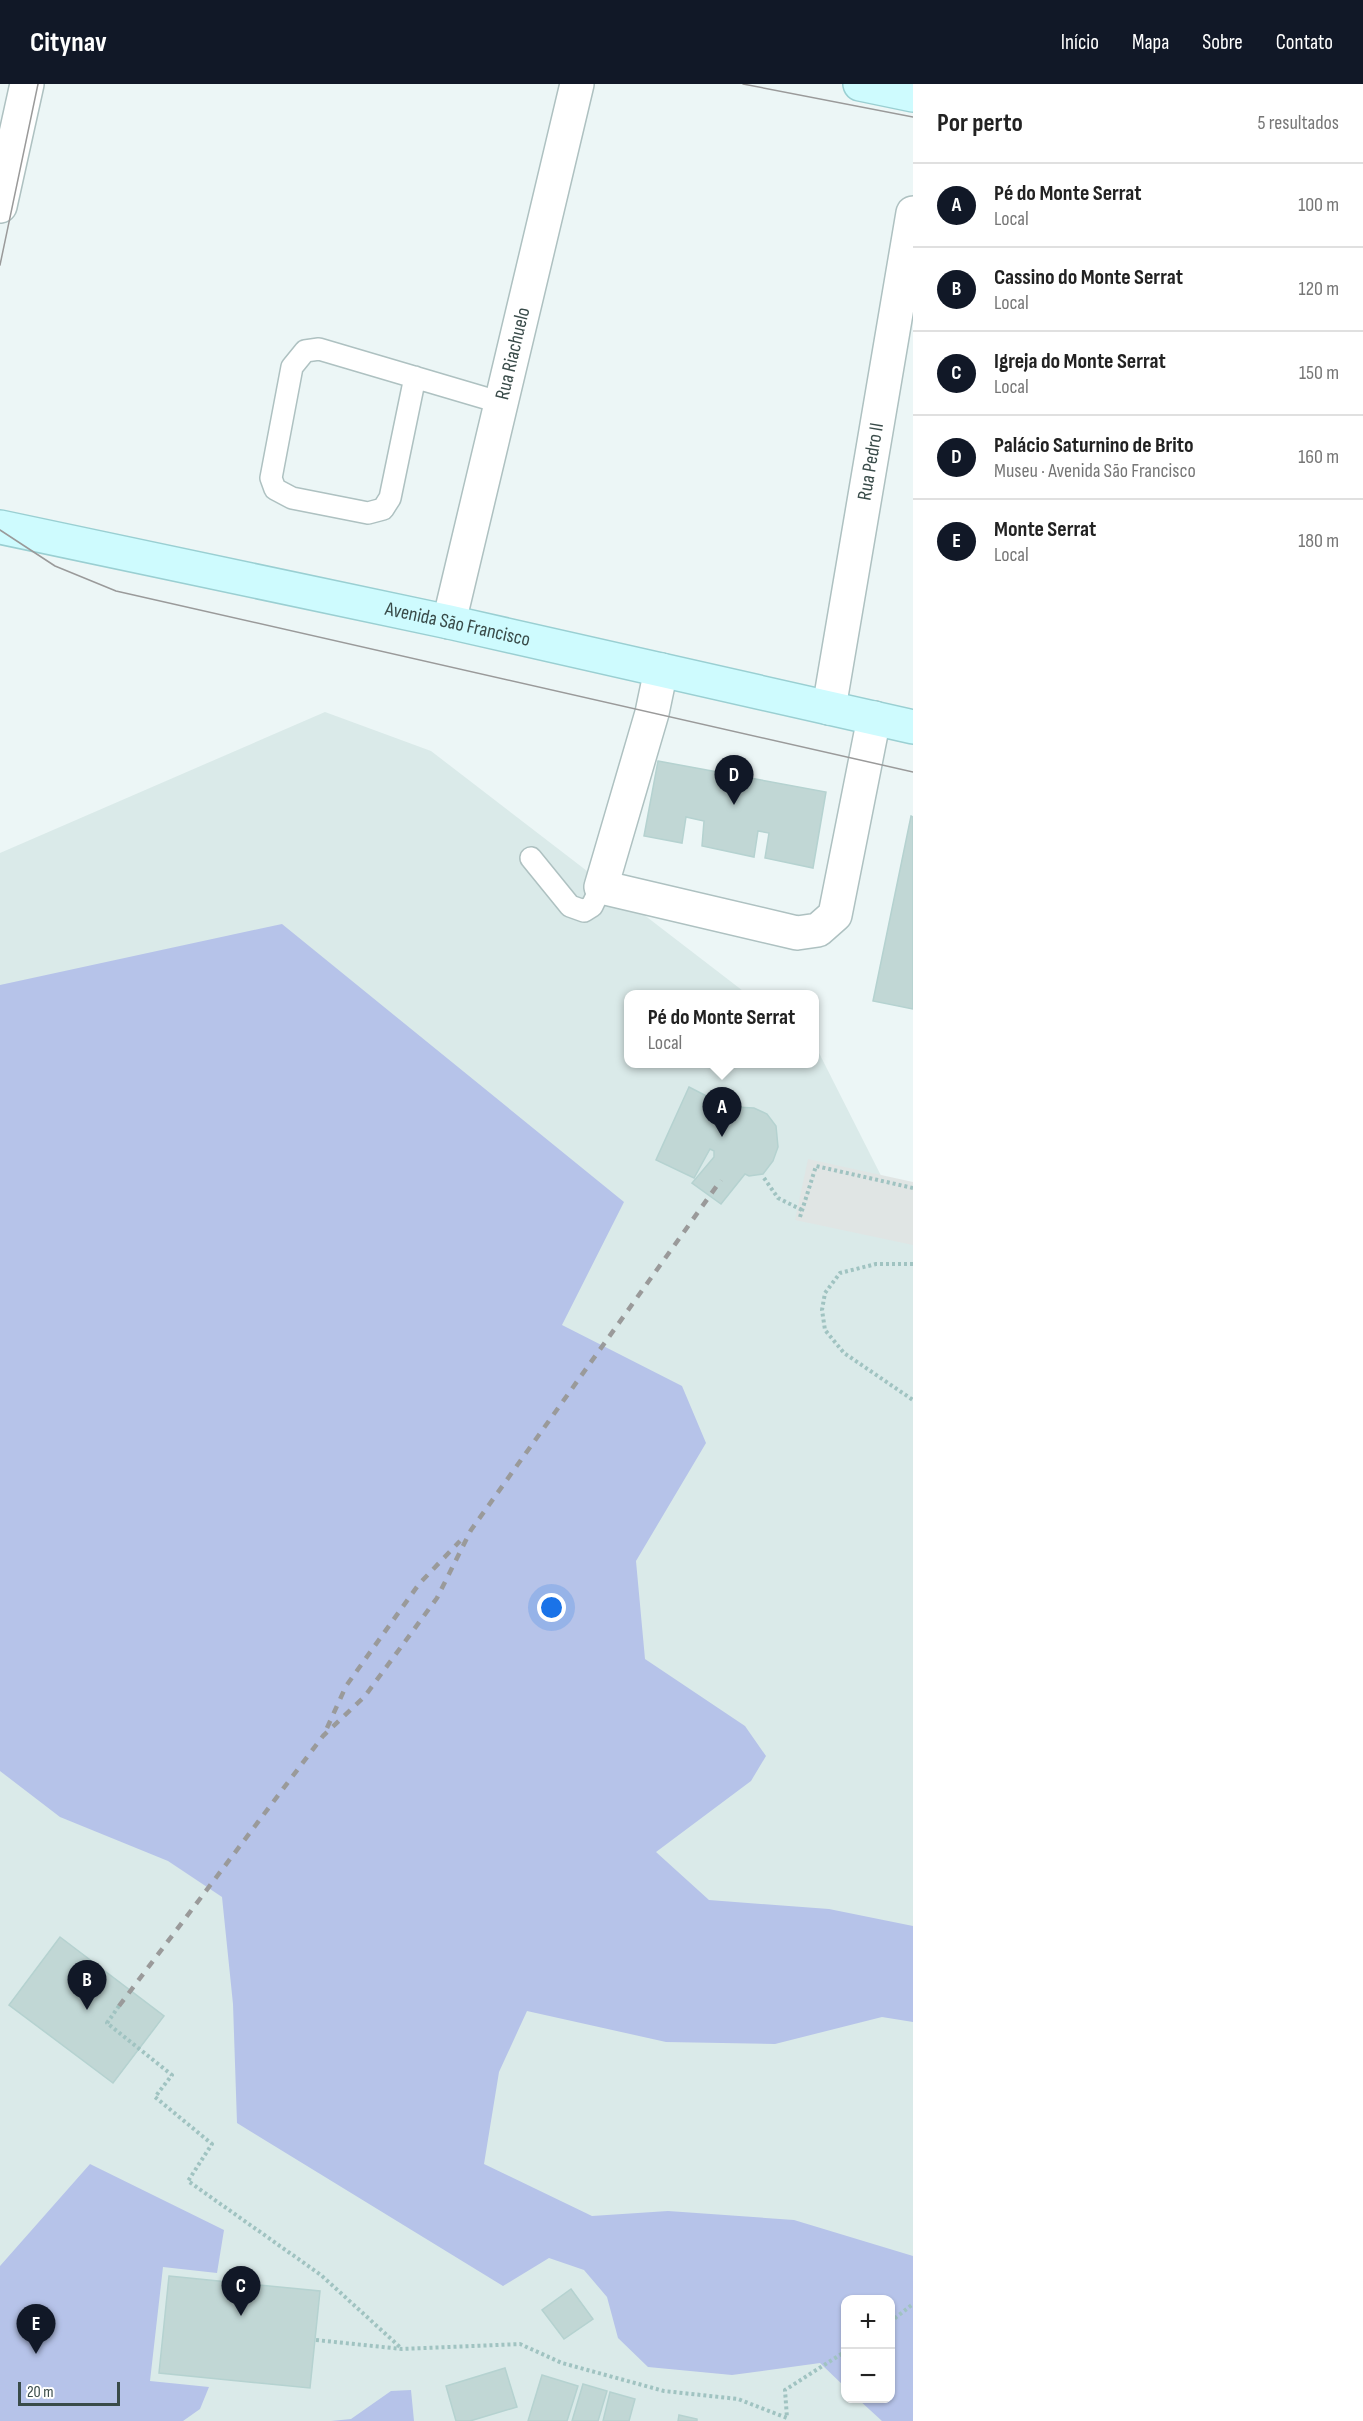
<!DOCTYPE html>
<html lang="pt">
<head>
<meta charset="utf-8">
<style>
  :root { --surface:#fff; --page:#f6f6f6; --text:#222; --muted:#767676; --line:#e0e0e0; --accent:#111827 }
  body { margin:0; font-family:"Sofia Sans Condensed",sans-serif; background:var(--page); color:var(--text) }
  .controls { position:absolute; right:18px; bottom:18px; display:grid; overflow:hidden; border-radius:12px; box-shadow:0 2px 4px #0004 }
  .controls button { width:54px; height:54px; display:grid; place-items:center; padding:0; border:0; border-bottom:2px solid var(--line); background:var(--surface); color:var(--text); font:30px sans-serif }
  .scale { position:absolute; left:18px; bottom:15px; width:102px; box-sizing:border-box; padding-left:6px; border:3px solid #394b49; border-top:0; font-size:16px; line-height:21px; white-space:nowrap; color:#394b49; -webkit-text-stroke:4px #fff; paint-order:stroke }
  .you { position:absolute; left:552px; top:1524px; width:21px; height:21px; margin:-15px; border:4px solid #fff; border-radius:50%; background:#1a73e8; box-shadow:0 0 0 9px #1a73e833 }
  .badge { display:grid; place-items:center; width:39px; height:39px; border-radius:50%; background:var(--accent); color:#fff; font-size:20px; font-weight:700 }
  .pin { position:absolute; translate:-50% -50px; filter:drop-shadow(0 2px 3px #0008) }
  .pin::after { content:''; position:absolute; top:32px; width:21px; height:18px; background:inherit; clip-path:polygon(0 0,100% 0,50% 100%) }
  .popup { position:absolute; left:624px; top:906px; width:195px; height:78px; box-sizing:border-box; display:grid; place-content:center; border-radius:12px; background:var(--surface); filter:drop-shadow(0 2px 4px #0005); font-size:20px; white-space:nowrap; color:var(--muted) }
  .popup b { font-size:22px; color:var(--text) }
  .popup::after { content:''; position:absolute; left:50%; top:100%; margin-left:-12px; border:12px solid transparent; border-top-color:var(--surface) }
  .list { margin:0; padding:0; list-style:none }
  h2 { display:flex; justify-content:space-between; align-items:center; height:78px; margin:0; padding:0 24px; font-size:26px }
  h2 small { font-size:20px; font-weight:400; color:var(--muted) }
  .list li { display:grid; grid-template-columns:39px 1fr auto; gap:18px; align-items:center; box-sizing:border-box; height:84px; padding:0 24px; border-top:2px solid var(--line) }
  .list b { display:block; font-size:22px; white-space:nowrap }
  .list p { margin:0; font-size:20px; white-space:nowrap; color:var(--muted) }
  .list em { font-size:20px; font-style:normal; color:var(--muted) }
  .map { position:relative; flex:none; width:913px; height:2337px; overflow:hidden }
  header { display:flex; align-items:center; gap:36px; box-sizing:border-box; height:84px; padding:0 30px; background:var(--accent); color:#fff }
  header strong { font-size:28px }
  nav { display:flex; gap:33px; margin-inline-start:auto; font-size:21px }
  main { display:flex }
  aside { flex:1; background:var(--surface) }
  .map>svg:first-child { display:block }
</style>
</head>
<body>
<header>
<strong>Citynav</strong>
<nav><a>Início</a><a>Mapa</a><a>Sobre</a><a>Contato</a></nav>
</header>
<main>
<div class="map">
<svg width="913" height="2337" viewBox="0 0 913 2337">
  <rect width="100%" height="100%" fill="#ecf6f6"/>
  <path fill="#daeae9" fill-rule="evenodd" d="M325 628 431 667 747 910H629V980H815L816 963 913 1155V2337H0V769ZM846 2216H890V2314H846Z"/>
  <g fill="#b6c3e9">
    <polygon points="282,840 624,1118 562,1241 682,1302 706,1359 636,1477 645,1575 745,1642 766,1672 751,1697 656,1768 709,1816 829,1825 913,1842 913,1938 882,1933 775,1960 666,1958 527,1927 499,1988 484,2080 592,2132 668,2127 794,2136 913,2172 913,2337 882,2337 858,2315 890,2314 890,2216 846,2216 845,2303 820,2279 732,2291 648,2283 618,2254 607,2213 584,2186 549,2174 503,2202 237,2039 233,1920 222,1813 168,1777 60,1733 0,1687 0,901"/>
    <polygon points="90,2080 224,2146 217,2189 163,2183 150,2297 209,2303 200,2325 183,2337 0,2337 0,2182"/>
    <polygon points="411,2306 414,2337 331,2337 351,2335 391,2307"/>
  </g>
  <polygon fill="#e0e5e4" points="808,1075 913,1098 913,1161 795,1136"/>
  <g fill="#c1d7d5" stroke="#b5d2d0" stroke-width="1.5">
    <polygon points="658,677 826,708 813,784 765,774 769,749 758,747 754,773 702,762 704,737 686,733 682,759 644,752"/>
    <polygon points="911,732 913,733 913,925 873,917"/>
    <polygon points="689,1003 730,1024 727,1030 731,1032 736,1023 754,1024 767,1030 776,1042 778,1063 773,1077 763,1090 749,1092 745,1090 721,1120 692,1099 714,1073 714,1067 710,1065 694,1094 656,1076"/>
    <polygon points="60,1853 164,1932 113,1999 9,1921"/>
    <polygon points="169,2192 320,2207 310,2304 159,2289"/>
    <polygon points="571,2205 593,2235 564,2255 542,2226"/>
    <polygon points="505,2284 517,2323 470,2337 456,2337 446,2302"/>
    <polygon points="542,2291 578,2302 567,2337 528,2337"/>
    <polygon points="583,2300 607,2307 598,2337 572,2337"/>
    <polygon points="610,2308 635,2315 629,2337 603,2337"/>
    <polygon points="679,2331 697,2335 697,2337 678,2337"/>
  </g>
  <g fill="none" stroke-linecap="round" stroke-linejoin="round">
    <defs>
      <g id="lane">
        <polyline points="415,293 390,414 383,425 368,429 292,414 275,405 271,394 292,283 305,267 319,265 502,319"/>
        <polyline points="531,774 570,822 584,827 592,822 601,803"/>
      </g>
      <g id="street">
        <polyline points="0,122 27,0"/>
        <path id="s1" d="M449 538 577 0"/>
        <polyline points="661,586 652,629 601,803 797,849 818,846 835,831 874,634"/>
        <path id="s2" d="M829 624 913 129"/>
      </g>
      <g id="secondary">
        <polyline points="860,0 913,11"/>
        <path id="s3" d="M0 443 449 538 913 643"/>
      </g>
    </defs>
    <use href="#lane" stroke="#aec1c1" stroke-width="24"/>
    <use href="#street" stroke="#aec1c1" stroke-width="36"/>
    <use href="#secondary" stroke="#9acfd2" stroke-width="36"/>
    <g stroke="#a0c3c1" stroke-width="4" stroke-dasharray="3 3" stroke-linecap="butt">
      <polyline points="764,1094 778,1114 802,1126"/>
      <polyline points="800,1133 816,1082 913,1104"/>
      <polyline points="913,1180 876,1180 840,1189 825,1209 822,1226 825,1246 844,1269 913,1316"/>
      <polyline points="119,1922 107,1939 172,1991 155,2013 212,2060 188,2097 321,2191 401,2264"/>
      <polyline points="890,2238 913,2220"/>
      <polyline points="316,2256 402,2265 520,2260 562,2279 664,2307 738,2315 787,2334 785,2306 846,2267"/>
    </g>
    <use href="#lane" stroke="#fff" stroke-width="21"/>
    <use href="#street" stroke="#fff" stroke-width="33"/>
    <use href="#secondary" stroke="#cefbfe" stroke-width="33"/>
    <g stroke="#9a9a9a" stroke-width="1.5">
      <polyline points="743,0 913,33"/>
      <polyline points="0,181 38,0"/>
      <polyline points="0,446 55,482 116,507 913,688"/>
    </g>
    <g stroke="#9a9a9a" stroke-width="4.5" stroke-dasharray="8 8" stroke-linecap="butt">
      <polyline points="327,1644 346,1602 419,1500 460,1457"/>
      <polyline points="119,1922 323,1652 365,1612 437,1514 471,1446 721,1096"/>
    </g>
  </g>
  <g text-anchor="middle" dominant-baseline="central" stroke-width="5" stroke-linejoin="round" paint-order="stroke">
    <g font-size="20" fill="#394b49" stroke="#fff">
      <text stroke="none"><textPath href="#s1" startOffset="276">Rua Riachuelo</textPath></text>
      <text stroke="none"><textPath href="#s2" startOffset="250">Rua Pedro II</textPath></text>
      <text stroke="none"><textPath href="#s3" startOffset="468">Avenida São Francisco</textPath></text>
    </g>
  </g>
</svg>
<div class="controls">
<button>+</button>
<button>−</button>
</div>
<div class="scale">20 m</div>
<div class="you"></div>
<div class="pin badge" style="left:722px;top:1053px">A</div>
<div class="popup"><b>Pé do Monte Serrat</b>Local</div>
<div class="pin badge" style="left:87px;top:1926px">B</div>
<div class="pin badge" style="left:241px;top:2232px">C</div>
<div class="pin badge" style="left:734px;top:721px">D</div>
<div class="pin badge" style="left:36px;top:2270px">E</div>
</div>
<aside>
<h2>Por perto<small>5 resultados</small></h2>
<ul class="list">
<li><span class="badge">A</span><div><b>Pé do Monte Serrat</b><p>Local</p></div><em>100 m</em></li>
<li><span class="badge">B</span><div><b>Cassino do Monte Serrat</b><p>Local</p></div><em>120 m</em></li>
<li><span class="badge">C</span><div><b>Igreja do Monte Serrat</b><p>Local</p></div><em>150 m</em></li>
<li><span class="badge">D</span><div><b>Palácio Saturnino de Brito</b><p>Museu · Avenida São Francisco</p></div><em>160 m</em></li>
<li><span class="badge">E</span><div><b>Monte Serrat</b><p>Local</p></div><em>180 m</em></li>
</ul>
</aside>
</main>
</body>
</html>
